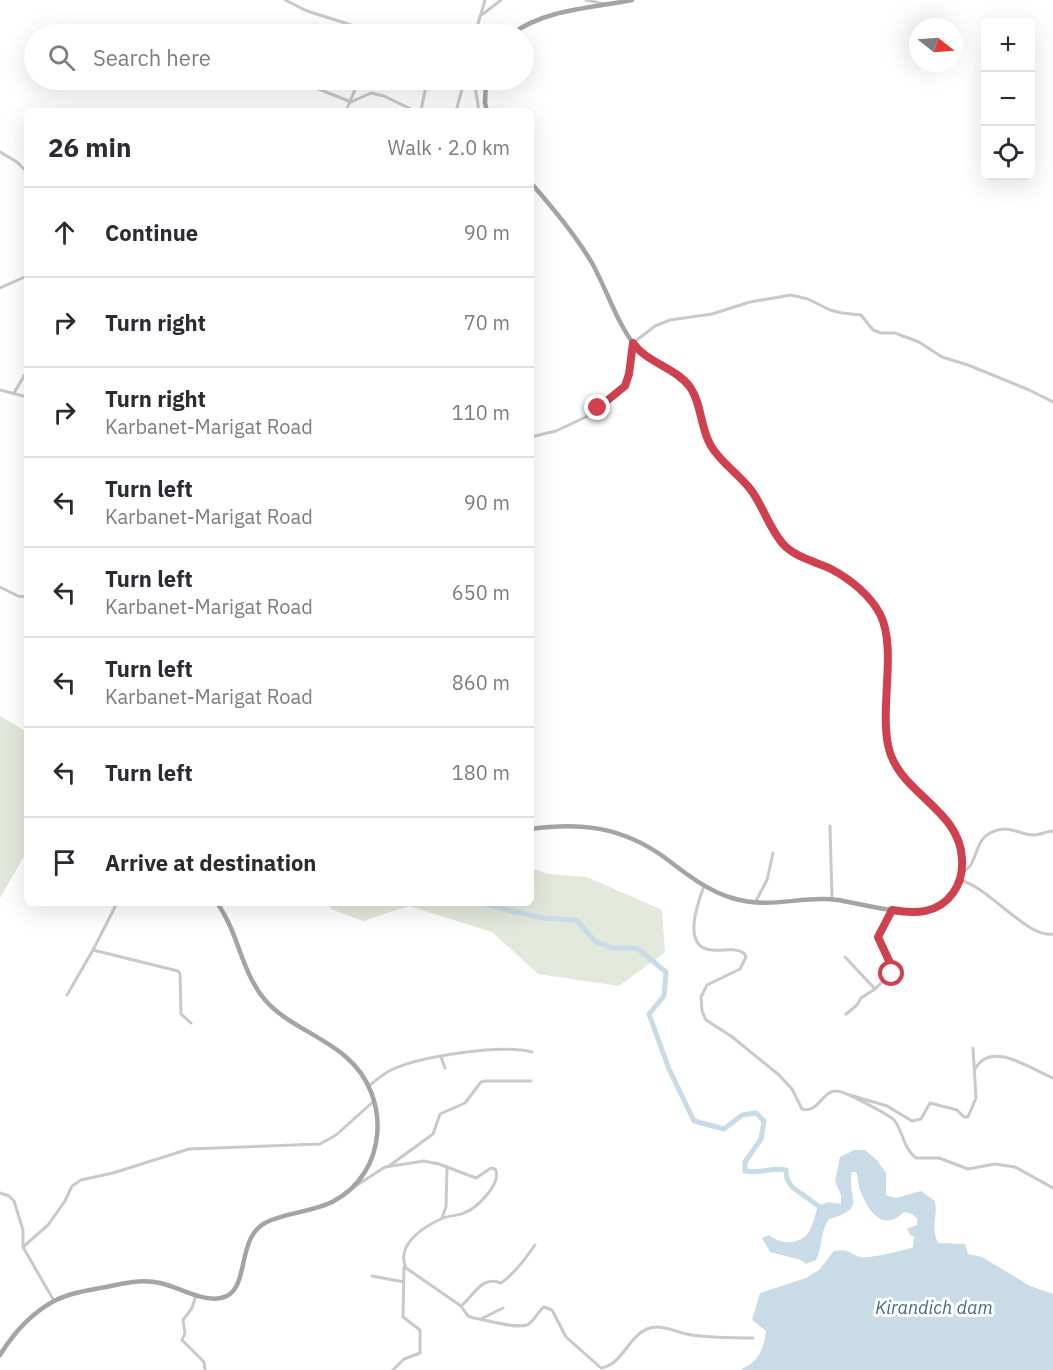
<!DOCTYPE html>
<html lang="en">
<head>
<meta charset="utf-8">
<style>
  :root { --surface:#fff; --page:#f2f2f3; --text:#2b2b33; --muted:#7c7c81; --line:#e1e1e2 }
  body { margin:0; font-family:"IBM Plex Sans",sans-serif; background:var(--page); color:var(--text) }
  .controls { position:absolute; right:18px; top:18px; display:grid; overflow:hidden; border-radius:9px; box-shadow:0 6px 24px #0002 }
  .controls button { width:54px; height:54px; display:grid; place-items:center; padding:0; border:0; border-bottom:2px solid var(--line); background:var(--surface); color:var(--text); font:30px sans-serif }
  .compass { position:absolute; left:909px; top:18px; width:54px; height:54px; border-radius:50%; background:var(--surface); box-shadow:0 6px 24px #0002; rotate:107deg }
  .stop { position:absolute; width:18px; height:18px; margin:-14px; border:4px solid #cf414f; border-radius:50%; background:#fff }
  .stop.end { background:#cf414f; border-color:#fff; box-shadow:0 2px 6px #0008 }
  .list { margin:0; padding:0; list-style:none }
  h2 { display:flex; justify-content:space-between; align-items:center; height:78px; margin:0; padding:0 24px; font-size:26px }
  h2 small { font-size:20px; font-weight:400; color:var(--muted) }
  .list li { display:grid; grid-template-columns:39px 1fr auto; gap:18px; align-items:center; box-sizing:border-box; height:90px; padding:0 24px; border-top:2px solid var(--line) }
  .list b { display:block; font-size:22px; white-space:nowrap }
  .list p { margin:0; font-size:20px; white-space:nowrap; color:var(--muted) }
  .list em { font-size:20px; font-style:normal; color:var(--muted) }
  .icon { flex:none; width:33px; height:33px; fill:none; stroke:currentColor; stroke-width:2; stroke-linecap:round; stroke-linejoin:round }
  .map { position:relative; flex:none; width:1053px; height:1370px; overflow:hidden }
  .search { position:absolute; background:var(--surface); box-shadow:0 6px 24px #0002; left:24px; top:24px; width:510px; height:66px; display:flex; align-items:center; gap:15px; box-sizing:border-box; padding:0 21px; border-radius:33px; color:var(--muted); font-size:22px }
  .panel { position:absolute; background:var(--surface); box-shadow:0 6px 24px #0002; left:24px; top:108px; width:510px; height:798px; border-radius:9px }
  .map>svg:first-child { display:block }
</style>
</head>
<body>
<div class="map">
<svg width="1053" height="1370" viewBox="0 0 1053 1370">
  <rect width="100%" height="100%" fill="#fff"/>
  <g fill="#e2e8db">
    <polygon points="0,716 27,732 27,851 0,898"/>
    <polygon points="531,868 549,874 587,877 662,910 665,952 619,986 538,974 492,932 409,906 363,921 331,909 330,903 531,903"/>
  </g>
  <path fill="#c9dbe6" d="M854 1150H865L877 1160 886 1173V1195L896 1198 921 1191 935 1201C938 1218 930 1226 938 1243L965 1244 968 1254 982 1257 1030 1286 1053 1294V1370H741C745 1366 749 1366 753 1362 761 1356 765 1341 766 1331L752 1320 760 1293 806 1278 819 1270 834 1251C854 1249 847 1254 861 1257 868 1259 906 1250 913 1247L914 1237 910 1235 907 1229 917 1225V1218L912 1214 904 1212C883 1233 868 1211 860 1190 858 1185 858 1177 856 1172H852C846 1199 869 1208 829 1219 819 1235 824 1243 816 1260L806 1264 801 1260 770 1252 762 1238 769 1235C780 1244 798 1246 808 1233 813 1226 815 1214 818 1206L828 1202 841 1204V1195L835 1181 840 1157Z"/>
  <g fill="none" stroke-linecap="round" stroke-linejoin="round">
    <path stroke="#c9dbe6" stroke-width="5" d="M479 903 542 918 576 920 595 941 612 948H637L666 972 664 996 649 1014 669 1069 694 1121 724 1129 742 1115 756 1113 764 1121 761 1139 745 1162V1171C760 1174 772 1167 786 1170L787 1179 792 1187 824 1210"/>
    <g stroke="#c9c9c9" stroke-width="3">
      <polyline points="285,0 307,11 345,23 340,34"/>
      <polyline points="586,0 605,4"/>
      <polyline points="483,14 501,0"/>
      <polyline points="345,23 375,34"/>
      <polyline points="397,34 416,27 435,34"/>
      <polyline points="475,34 485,0"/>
      <polyline points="318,80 316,88 351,102 371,93 384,96 415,111"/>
      <polyline points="474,80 479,111"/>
      <polyline points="346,111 359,80"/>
      <polyline points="421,111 427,80"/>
      <polyline points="456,111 463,86 467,80"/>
      <polyline points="0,152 17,162 27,172"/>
      <polyline points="0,288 27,276"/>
      <polyline points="0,390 27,397"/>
      <polyline points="14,393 27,371"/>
      <polyline points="531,437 556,431 592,414 625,386 629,374 633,343 655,326 670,320 712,314 750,302 791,295 808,299 830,310 842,313 861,315 873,330 881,333 895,333 919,342 942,357 968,365 1027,389 1053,402"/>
      <polyline points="0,587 18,596 27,597"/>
      <polyline points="830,826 832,899"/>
      <path d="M962 872C979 866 972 841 992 832 1011 824 1018 835 1034 835 1040 835 1047 831 1053 831"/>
      <path d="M960 880C989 887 1028 939 1053 934"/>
      <path d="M704 886C698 902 681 948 712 950 723 951 734 947 744 953L746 957 740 969 707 985 701 997 702 1011 706 1020 731 1036 779 1075 792 1089 802 1109C819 1114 822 1090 837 1091 844 1091 892 1116 895 1121 903 1133 904 1149 916 1158H939L968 1169 995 1164 1015 1167 1053 1188"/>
      <polyline points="756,901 767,880 773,853"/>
      <polyline points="93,950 178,971 180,974 181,1014 191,1023"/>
      <polyline points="845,957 875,989"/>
      <polyline points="67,995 93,950 117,903"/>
      <polyline points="846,1014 857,1005 861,998 875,989 885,979 892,975 890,963 878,938 892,910"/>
      <polyline points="441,1057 445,1068"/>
      <path d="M975 1069C991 1039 1032 1070 1053 1078"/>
      <path d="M369 1086C376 1080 383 1074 391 1070 421 1056 501 1044 532 1052"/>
      <polyline points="850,1095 887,1106 912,1121 921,1119 930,1103 957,1110 964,1117 968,1117 976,1098 973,1048"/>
      <polyline points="389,1166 433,1134 440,1114 465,1103 481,1082 486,1081 531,1081"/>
      <path d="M354 1187 385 1167 424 1161 439 1164 476 1178 491 1168 495 1169C503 1182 478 1207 466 1212 459 1216 451 1215 443 1218 425 1226 395 1244 406 1268L461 1306 468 1316 474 1318C487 1320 515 1329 527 1325 535 1321 537 1312 544 1307L552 1310 566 1337 601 1368C622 1365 628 1337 647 1329 662 1323 677 1333 692 1335 712 1338 733 1338 753 1338"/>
      <polyline points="0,1193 9,1196 14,1201 23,1230 23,1247 54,1301"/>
      <polyline points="442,1218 446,1207 447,1167"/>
      <polyline points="23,1247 48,1225 65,1201 72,1186 81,1180 113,1173 189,1149 320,1144 336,1135 374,1101"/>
      <polyline points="372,1276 404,1282"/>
      <polyline points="196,1295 192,1308 183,1320 185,1333 182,1340 204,1362 205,1370"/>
      <path d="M461 1306C474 1296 481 1275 501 1283 514 1274 526 1258 535 1245"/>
      <polyline points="481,1319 503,1308"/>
      <polyline points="393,1370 404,1359 420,1353 420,1330 403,1317 404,1267"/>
    </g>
    <g stroke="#a4a4a4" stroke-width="4.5">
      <path d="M512 34C545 9 593 8 632 0"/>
      <polyline points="486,80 485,103 487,111"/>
      <path d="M531 183C553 208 575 234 592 263 607 290 616 321 635 346 650 365 679 369 692 391 702 408 701 430 712 447 722 464 740 475 752 492 764 508 770 528 782 543 794 557 813 561 829 568 849 578 867 593 878 612 898 645 880 704 887 744 889 754 894 766 900 774 925 806 981 834 958 884 953 896 943 906 930 910 908 917 862 904 838 900 801 895 771 910 732 898 706 890 685 873 664 857 622 827 581 822 531 829"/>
      <path d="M0 1355C13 1334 32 1313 54 1301 70 1293 89 1290 106 1287 124 1283 142 1279 160 1283 179 1287 201 1302 221 1298 252 1292 234 1237 267 1222 288 1212 312 1212 332 1202 388 1174 392 1096 346 1057 321 1035 287 1025 265 1000 241 972 239 933 217 903"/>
    </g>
  </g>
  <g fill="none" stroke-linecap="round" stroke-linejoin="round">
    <path stroke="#cf414f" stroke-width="8" d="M598 408 625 386 629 374 633 343C647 363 675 367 690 387 702 404 700 428 711 446 721 463 739 474 751 490 763 506 769 528 783 544 796 558 815 561 831 569 850 579 870 595 880 614 897 647 880 705 888 745 897 793 960 808 962 859 963 872 961 882 953 893 938 914 915 914 892 910L878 937 890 963 892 974"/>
  </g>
  <g text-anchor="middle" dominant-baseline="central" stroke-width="6" stroke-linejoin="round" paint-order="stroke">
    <g font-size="18" font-style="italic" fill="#446c83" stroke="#fff">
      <text x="934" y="1307">Kirandich dam</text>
    </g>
  </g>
</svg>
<div class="controls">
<button>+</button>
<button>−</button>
<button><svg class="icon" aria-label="locate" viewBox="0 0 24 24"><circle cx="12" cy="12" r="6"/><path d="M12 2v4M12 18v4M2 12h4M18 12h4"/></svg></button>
</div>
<svg class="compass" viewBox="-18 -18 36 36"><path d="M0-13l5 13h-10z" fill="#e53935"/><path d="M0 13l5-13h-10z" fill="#7c7c81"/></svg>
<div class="stop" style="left:892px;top:974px"></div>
<div class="stop end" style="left:598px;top:408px"></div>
<div class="search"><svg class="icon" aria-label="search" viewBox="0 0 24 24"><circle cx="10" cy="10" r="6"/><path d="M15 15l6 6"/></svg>Search here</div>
<section class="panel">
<h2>26 min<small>Walk · 2.0 km</small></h2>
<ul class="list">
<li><svg class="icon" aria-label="ahead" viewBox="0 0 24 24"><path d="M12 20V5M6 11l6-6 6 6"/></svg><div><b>Continue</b></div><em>90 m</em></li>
<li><svg class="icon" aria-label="right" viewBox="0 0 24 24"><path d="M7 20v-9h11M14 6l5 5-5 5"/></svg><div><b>Turn right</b></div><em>70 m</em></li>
<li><svg class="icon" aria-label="right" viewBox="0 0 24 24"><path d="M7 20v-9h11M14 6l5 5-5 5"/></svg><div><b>Turn right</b><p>Karbanet-Marigat Road</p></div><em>110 m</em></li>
<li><svg class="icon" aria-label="left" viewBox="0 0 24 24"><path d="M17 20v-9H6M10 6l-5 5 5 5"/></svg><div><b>Turn left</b><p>Karbanet-Marigat Road</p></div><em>90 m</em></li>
<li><svg class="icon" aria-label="left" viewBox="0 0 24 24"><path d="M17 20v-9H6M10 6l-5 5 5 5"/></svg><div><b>Turn left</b><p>Karbanet-Marigat Road</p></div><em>650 m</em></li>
<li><svg class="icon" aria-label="left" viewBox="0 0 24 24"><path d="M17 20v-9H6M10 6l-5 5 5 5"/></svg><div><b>Turn left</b><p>Karbanet-Marigat Road</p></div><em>860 m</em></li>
<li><svg class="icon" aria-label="left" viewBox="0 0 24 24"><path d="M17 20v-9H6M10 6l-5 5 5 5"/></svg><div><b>Turn left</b></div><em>180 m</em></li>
<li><svg class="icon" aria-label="arrive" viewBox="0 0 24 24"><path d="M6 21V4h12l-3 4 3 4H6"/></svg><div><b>Arrive at destination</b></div></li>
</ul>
</section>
</div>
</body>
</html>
